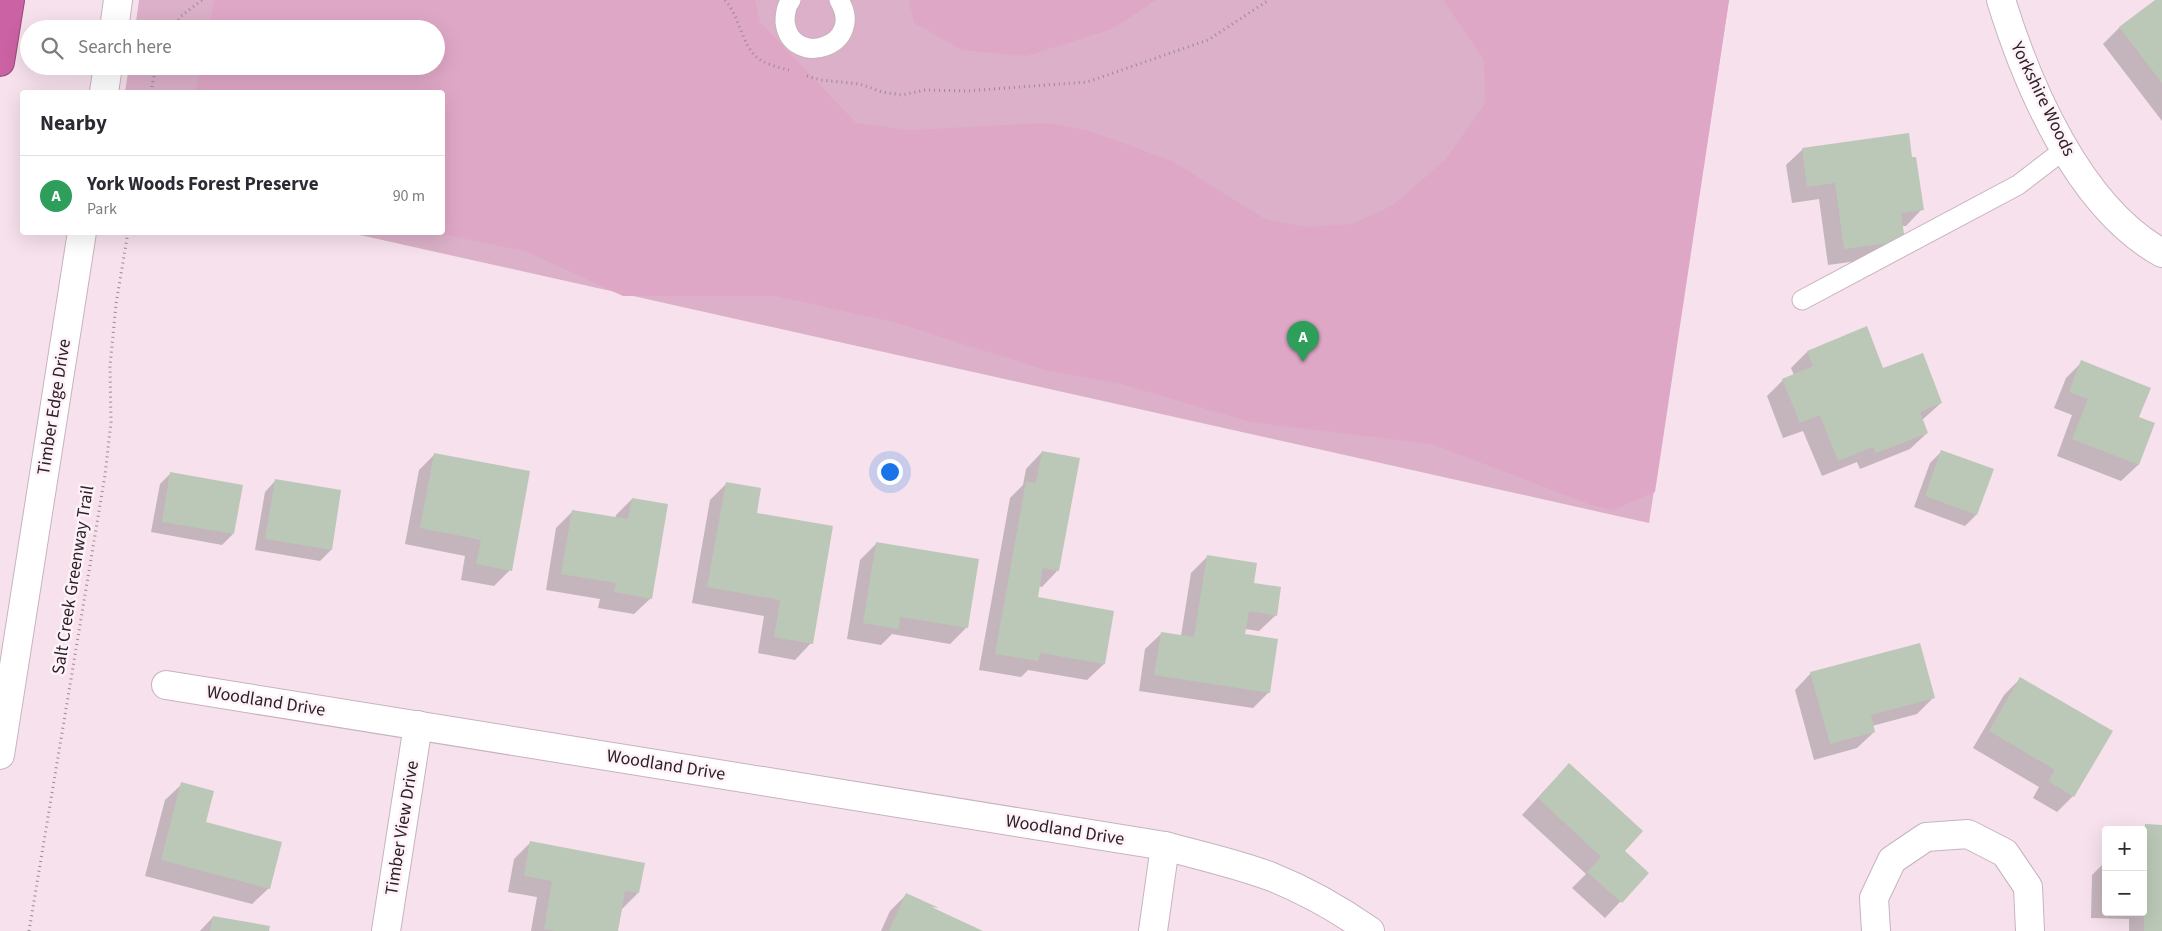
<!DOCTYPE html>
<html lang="en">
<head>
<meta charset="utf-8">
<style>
  :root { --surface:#fff; --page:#f2f2f3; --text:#2b2b33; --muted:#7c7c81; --line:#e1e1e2; --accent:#3d6926 }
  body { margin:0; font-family:"Source Sans 3",sans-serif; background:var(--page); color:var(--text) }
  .controls { position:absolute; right:15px; bottom:15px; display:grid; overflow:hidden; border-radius:5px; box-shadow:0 5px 20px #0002 }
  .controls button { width:45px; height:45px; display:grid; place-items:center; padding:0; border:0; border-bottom:1px solid var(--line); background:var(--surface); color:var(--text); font:25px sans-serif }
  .you { position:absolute; left:889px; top:471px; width:18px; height:18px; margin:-12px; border:4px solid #fff; border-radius:50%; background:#1a73e8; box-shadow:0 0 0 8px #1a73e833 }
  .badge { display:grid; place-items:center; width:32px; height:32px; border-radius:50%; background:var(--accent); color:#fff; font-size:16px; font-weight:700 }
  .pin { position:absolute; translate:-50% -41px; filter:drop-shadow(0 1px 2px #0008) }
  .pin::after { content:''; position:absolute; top:26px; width:18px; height:15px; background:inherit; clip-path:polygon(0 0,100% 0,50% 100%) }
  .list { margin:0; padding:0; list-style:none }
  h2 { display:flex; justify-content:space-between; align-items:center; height:65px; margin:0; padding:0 20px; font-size:21px }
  h2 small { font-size:16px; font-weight:400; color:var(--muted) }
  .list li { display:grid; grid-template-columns:32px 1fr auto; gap:15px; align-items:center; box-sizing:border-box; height:80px; padding:0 20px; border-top:1px solid var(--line) }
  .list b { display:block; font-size:19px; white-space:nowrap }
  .list p { margin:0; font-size:16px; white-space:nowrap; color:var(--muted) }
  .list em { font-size:16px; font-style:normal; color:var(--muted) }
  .icon { flex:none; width:28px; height:28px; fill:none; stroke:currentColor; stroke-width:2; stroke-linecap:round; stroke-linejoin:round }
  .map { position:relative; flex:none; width:2162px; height:931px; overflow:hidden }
  .search { position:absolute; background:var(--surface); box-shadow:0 5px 20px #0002; left:20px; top:20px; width:425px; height:55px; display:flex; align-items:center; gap:12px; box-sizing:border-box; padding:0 18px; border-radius:28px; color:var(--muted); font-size:19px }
  .panel { position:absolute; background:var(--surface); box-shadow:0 5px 20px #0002; left:20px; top:90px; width:425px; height:145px; border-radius:5px }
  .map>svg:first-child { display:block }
</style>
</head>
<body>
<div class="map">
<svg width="2162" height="931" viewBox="0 0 2162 931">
  <rect width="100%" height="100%" fill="#f6e1ec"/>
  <polygon fill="#dbb0c8" points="139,0 1729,0 1649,523 351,233 442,232 442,92 125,92 129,66 436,66 436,29 135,29"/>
  <g fill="#dfa7c6">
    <polygon points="214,0 755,0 760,22 856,123 910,130 1048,123 1090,131 1172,161 1265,219 1307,227 1352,224 1393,205 1445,160 1485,104 1484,60 1443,0 1729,0 1655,492 1613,510 1591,505 1432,444 1250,422 1122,384 1045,370 901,324 775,296 623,296 525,251 436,233 442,232 442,92 196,92 201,66 436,66 436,29 209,29"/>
    <polygon points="909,0 1156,0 1112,29 1027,56 962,50 914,23"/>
  </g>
  <g fill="#0003">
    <polygon points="2157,0 2162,0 2162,121 2103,44 2119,28"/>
    <polygon points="1803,149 1911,159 1922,209 1906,226 1901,226 1887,257 1828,265 1819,199 1792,203 1786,165"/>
    <polygon points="1807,352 1882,370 1941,403 1922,420 1927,433 1910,449 1860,469 1857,462 1822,476 1803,431 1783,438 1767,396 1783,380 1794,375 1791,368"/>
    <polygon points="2082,362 2137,418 2154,424 2138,465 2121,481 2057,456 2072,415 2054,408 2066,378"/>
    <polygon points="1042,452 1058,570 1042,587 1038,586 1036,598 1104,664 1087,680 1028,670 1021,677 979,670 1010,498 1023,485 1026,469"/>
    <polygon points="1941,452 1976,515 1965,526 1914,507 1930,463"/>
    <polygon points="435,454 510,570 494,586 461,580 465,556 405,544 419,470"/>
    <polygon points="171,473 233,534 222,545 151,532 160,484"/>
    <polygon points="276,480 331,550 320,561 255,550 265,492"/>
    <polygon points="726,484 756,514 811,643 795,660 758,653 764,616 692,603 710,500"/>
    <polygon points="632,499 651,598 634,614 598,608 600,599 546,590 556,528 573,511 615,518 616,515"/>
    <polygon points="876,544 967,627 950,644 892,634 881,645 847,639 860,560"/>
    <polygon points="1207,557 1276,615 1259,631 1245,629 1244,635 1269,692 1253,708 1139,691 1145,649 1162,633 1181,636 1191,573"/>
    <polygon points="1811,673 1933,698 1917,714 1872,726 1874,732 1857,748 1814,760 1795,690"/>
    <polygon points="2020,679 2073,796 2057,812 2033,798 2039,787 1973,748 2004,695"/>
    <polygon points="1553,781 1647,873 1605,918 1572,888 1586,874 1522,815"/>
    <polygon points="182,784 205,823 269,888 252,904 145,876 165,800"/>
    <polygon points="2146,826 2162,826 2162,931 2129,931 2129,919 2091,918 2092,875 2106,861 2106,912 2143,912 2143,830 2141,830"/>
    <polygon points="531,842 638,893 622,909 617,931 531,931 537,897 508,892 514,859"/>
    <polygon points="906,895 981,931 881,931 890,911"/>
    <polygon points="213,917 268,931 200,931"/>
  </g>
  <g fill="#bcc8b7">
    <polygon points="2155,0 2162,0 2162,83 2119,27"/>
    <polygon points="1909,133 1912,157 1916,157 1924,210 1901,213 1905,241 1844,249 1835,183 1807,187 1802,148"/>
    <polygon points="1867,326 1883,368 1923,353 1942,403 1920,412 1928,433 1876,453 1873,447 1838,461 1820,415 1800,423 1782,379 1813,366 1807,351"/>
    <polygon points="2081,360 2151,388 2139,417 2155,423 2139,465 2072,439 2088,399 2069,392"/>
    <polygon points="1941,450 1994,469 1977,515 1925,496"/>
    <polygon points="1042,451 1080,458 1059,571 1043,568 1038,597 1114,611 1105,664 1040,653 1038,661 995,654 1026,481 1036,483"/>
    <polygon points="434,453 530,471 512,571 476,564 481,540 420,528"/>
    <polygon points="170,472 243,485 234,534 162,522"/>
    <polygon points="275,479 341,490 332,550 265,539"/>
    <polygon points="726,482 761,488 757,513 833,526 813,644 774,637 780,600 707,587"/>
    <polygon points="632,498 668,504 652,599 614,592 616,583 561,574 572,510 628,519"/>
    <polygon points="876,542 979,559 968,628 900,617 899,629 863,623"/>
    <polygon points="1207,555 1257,563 1254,583 1281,587 1277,616 1249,611 1245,634 1278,639 1270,693 1154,675 1161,632 1194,637"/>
    <polygon points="1920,643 1935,698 1871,715 1875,732 1830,744 1810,672"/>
    <polygon points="2020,677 2113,731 2074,797 2048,781 2055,770 1989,731"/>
    <polygon points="1569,763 1643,831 1625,851 1649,873 1622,903 1587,872 1601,857 1538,798"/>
    <polygon points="181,782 214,791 206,822 282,842 270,889 161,860"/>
    <polygon points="2145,824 2162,825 2162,931 2144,931 2143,858"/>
    <polygon points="530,841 645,863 639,893 625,891 618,931 556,931 544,929 552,881 524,876"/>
    <polygon points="906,893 939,908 931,907 983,931 889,931"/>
    <polygon points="213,916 270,926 269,931 210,931"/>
  </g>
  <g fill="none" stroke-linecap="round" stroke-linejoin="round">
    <defs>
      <g id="lane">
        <path d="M791 0C786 6 785 14 785 22 791 70 867 46 839 0"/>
        <polyline points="1802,300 2018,185 2065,149"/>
      </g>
      <g id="street">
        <path d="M2001 0C2028 87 2079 207 2162 253"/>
        <path d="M166 685 1165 846C1201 856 1238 864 1272 877 1307 891 1340 910 1370 931"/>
        <polyline points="386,931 418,725"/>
        <polyline points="1153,931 1165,846"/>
        <polyline points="1876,931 1874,898 1892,860 1926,837 1968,834 2005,853 2028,887 2030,931"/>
      </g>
      <g id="secondary">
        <polyline points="114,29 118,0"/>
        <polyline points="104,92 108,66"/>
        <polyline points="0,755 82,232"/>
      </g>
      <polyline id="highway" points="0,62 10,0"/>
    </defs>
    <use href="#lane" stroke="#c7b3be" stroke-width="21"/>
    <use href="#street" stroke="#c7b3be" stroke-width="30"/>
    <use href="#secondary" stroke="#c7b3be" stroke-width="30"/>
    <use href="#highway" stroke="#934c77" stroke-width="30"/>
    <g stroke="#9a8a92" stroke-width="3" stroke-dasharray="1 4" stroke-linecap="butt">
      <path d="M725 0C741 17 741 49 762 61 770 65 780 68 789 70"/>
      <polyline points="174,29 180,17 202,0"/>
      <polyline points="807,76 821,80 860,84 882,92 902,95 925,90 966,91 1087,82 1208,40 1269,0"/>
      <polyline points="151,92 156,66"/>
      <polyline points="29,931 105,475 111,422 110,366 116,304 128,232"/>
    </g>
    <use href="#lane" stroke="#fff" stroke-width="19"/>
    <use href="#street" stroke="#fff" stroke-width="28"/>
    <use href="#secondary" stroke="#fff" stroke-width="28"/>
    <use href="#highway" stroke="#cb62a3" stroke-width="28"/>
  </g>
  <g text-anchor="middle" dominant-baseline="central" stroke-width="5" stroke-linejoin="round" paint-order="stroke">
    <g font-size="18" fill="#2a2226" stroke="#fef1f8">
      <text transform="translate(2043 99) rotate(64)">Yorkshire Woods</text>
      <text transform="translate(54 407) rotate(-81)">Timber Edge Drive</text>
      <text transform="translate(73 580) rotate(-81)">Salt Creek Greenway Trail</text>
      <text transform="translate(266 701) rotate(9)">Woodland Drive</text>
      <text transform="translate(666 765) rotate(9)">Woodland Drive</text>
      <text transform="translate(402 828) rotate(-81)">Timber View Drive</text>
      <text transform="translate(1065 830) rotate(9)">Woodland Drive</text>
    </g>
  </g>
</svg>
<div class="controls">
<button>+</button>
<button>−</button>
</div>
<div class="you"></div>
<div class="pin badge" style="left:1303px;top:362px;background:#2e9e5b">A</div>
<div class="search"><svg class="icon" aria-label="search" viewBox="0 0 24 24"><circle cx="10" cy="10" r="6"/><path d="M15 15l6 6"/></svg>Search here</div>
<section class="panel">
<h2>Nearby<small></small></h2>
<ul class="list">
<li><span class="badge" style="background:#2e9e5b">A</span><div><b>York Woods Forest Preserve</b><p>Park</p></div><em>90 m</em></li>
</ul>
</section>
</div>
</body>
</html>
